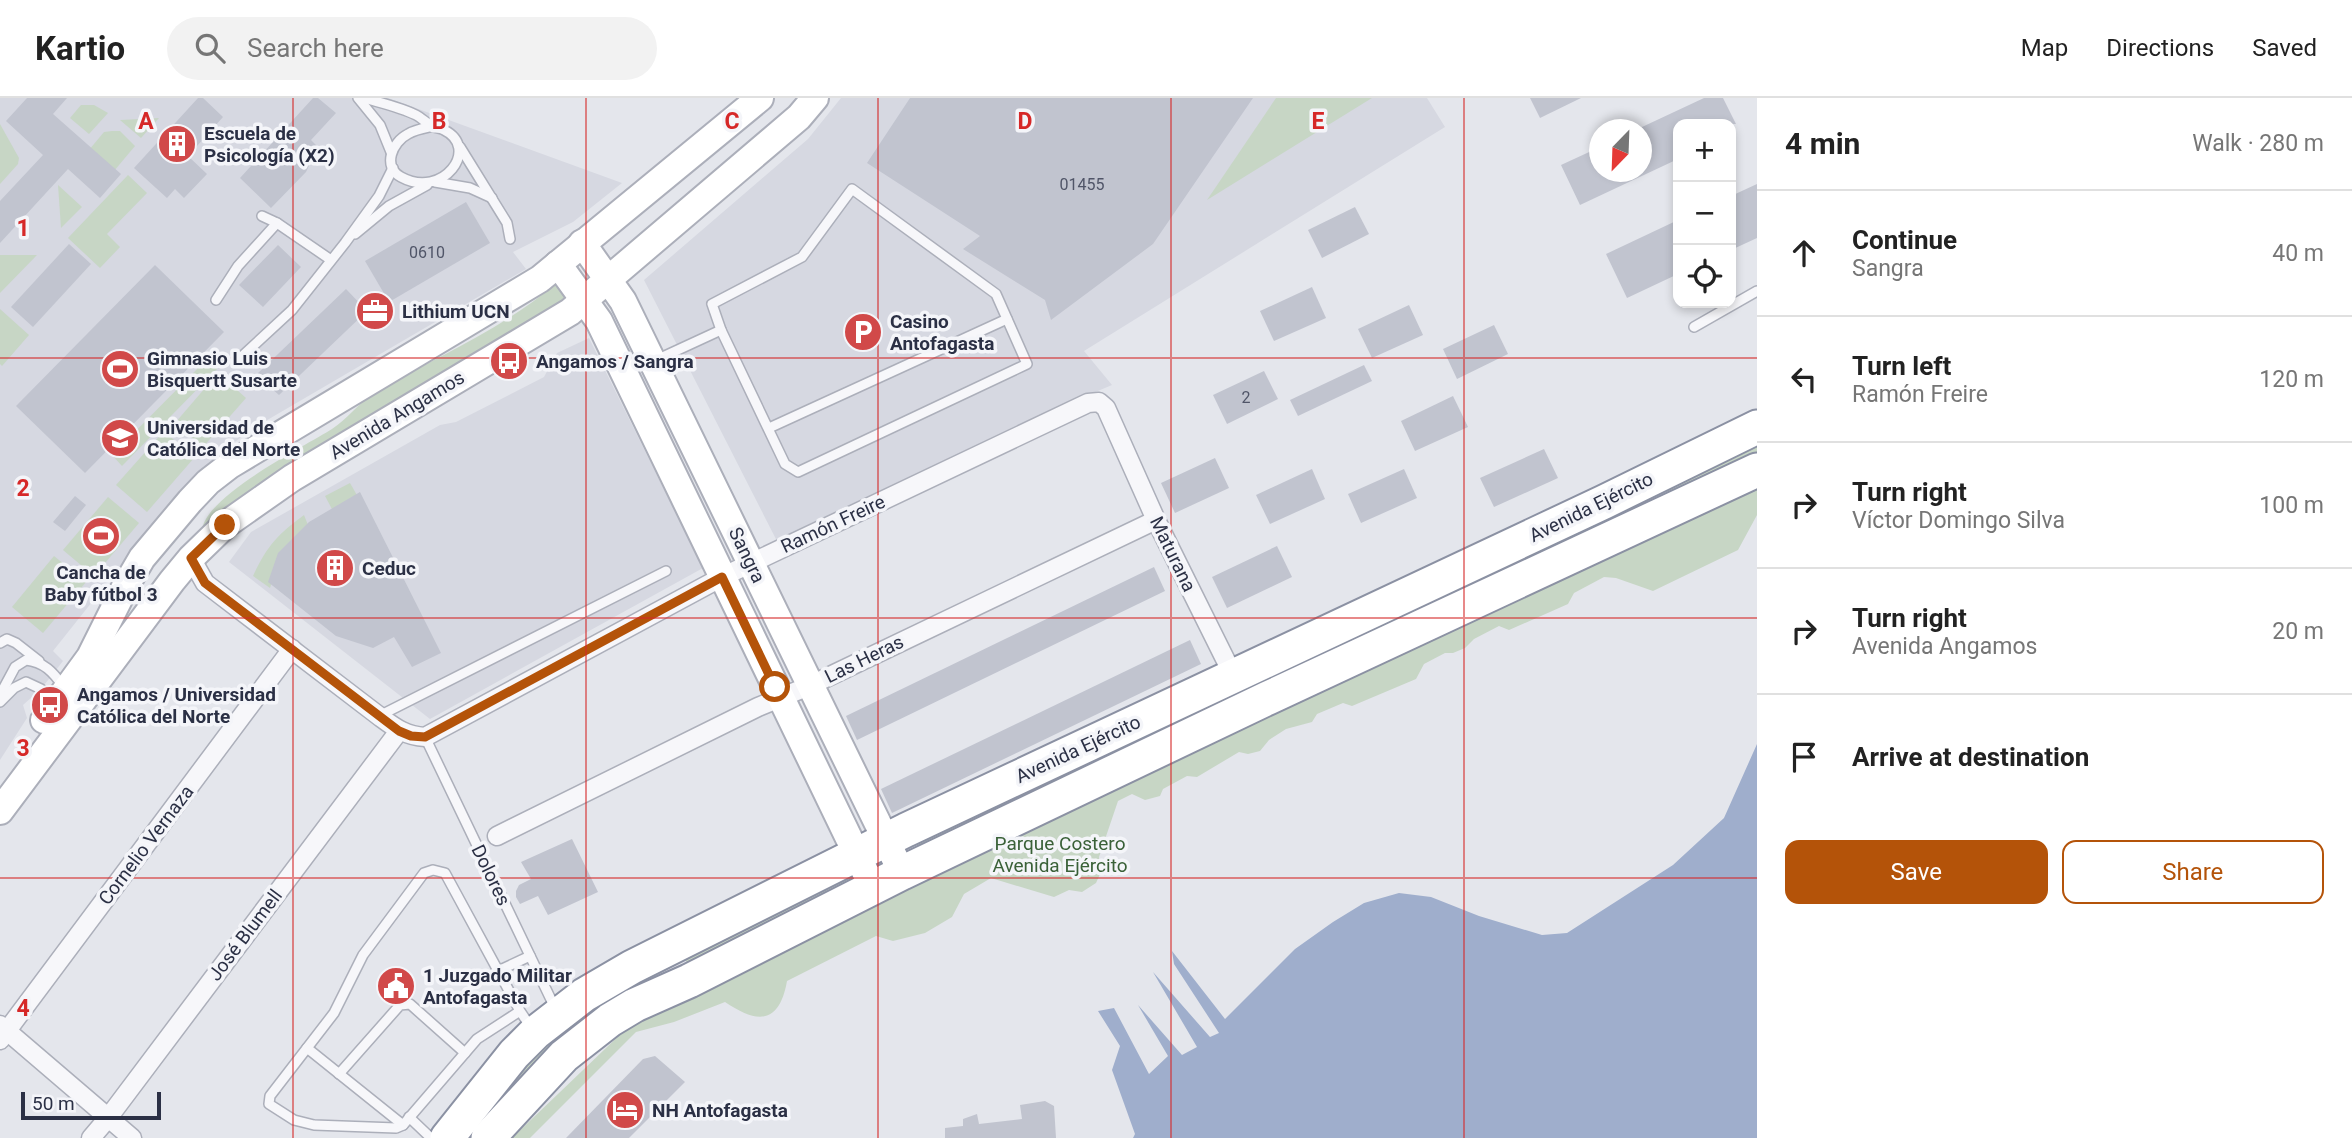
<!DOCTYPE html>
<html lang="en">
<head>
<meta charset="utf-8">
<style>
  :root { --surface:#fff; --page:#f2f2f2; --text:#222; --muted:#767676; --line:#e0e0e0; --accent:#b45309 }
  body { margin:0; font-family:Roboto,sans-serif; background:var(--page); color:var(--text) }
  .controls { position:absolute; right:21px; top:21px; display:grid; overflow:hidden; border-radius:14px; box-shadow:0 4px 10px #0003 }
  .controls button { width:63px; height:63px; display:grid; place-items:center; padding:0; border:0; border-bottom:2px solid var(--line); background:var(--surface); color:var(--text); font:35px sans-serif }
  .compass { position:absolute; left:1589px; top:21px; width:63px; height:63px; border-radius:50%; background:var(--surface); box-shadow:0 4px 10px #0003; rotate:203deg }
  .scale { position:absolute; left:21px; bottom:18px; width:140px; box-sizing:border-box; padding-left:7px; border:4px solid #2b3045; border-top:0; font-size:19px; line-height:24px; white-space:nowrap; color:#2b3045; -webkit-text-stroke:5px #f4f5f9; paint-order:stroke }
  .stop { position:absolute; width:21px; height:21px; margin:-16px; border:5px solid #b45309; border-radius:50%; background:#fff }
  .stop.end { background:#b45309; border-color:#fff; box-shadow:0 2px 7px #0008 }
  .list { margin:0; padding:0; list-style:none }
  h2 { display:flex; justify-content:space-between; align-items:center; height:91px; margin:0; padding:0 28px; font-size:30px }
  h2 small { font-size:23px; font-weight:400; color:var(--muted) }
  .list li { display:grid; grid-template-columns:46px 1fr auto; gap:21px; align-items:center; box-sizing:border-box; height:126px; padding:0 28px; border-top:2px solid var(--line) }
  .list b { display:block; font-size:26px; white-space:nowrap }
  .list p { margin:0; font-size:23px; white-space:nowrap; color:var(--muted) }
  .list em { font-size:23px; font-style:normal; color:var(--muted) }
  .actions { display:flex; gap:14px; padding:21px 28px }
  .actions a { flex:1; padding:16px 0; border:2px solid var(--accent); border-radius:14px; text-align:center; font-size:24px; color:var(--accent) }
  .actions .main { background:var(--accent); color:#fff }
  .icon { flex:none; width:38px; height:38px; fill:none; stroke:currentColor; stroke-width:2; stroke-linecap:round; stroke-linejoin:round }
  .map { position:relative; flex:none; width:1757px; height:1040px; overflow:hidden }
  header { display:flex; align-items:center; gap:42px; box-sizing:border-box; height:98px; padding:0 35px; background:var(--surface); border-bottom:2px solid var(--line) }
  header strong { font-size:33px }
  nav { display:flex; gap:38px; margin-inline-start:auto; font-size:24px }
  .search { width:490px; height:63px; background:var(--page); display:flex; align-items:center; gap:18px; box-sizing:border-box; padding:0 24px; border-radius:38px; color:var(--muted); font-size:26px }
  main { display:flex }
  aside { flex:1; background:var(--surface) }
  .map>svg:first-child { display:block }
</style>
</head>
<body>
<header>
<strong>Kartio</strong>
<div class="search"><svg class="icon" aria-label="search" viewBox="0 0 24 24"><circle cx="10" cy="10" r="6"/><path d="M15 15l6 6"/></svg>Search here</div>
<nav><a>Map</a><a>Directions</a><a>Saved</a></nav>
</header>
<main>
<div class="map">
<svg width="1757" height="1040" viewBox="0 0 1757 1040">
  <rect width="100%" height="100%" fill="#e4e6ec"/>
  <g fill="#d6d8e1">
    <polygon points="0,0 388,0 622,85 573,124 513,154 526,171 257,328 222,353 158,421 53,553 63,563 41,591 23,607 27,620 0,662"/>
    <polygon points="841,0 1427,0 1445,29 1084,253 1112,287 1067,306 779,447 644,182 808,41"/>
    <polygon points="589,240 703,470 430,621 229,464 251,434 440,327 456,324 544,279 557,255"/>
  </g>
  <g fill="#c7d6c5">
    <polygon points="1276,0 1372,0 1207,102"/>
    <polygon points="81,7 94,7 108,15 89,36 70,20"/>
    <polygon points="159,20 141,40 120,22"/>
    <polygon points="0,26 19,60 18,66 0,86"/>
    <polygon points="112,33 120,33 135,48 114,73 89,52 104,34"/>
    <polygon points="128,77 147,95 107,136 120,149 100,170 68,140"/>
    <polygon points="58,87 82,109 61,130"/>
    <polygon points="0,157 37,157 0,195"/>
    <path d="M556 185 568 198 566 205 202 435C199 401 305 348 332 331 347 321 358 306 373 296 434 259 503 232 556 185Z"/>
    <polygon points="0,211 29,237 2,268 0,266"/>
    <polygon points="207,261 217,271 122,368 112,357"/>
    <polygon points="218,275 246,300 203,349 175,325"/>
    <polygon points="164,333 194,360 147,414 116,387"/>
    <polygon points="1757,343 1757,357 1670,400 1663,387"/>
    <path d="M1757 381V417L1738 452 1653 493 1616 480 1604 479 1574 495 1568 506 1509 532 1499 528 1474 541 1465 550 1453 555H1445L1424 566 1416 581 1352 608 1343 605 1317 616 1312 624 1286 631 1269 642 1260 653 1248 656 1239 654 1197 679 1187 678 1163 691 1160 698 1145 702 1132 696 1118 703 1099 759 1101 774 1096 785 1082 794 1069 792 1054 799 991 780 964 796 952 819 925 835 893 843 876 838 787 883C779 928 756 925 725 904L674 924 636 934 530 1040H512L629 928 1241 626Z"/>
    <polygon points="350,385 358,399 333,413 325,398"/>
    <polygon points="108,399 139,425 94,478 63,452"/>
    <polygon points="1598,415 1603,427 1465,494 1459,482"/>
    <path d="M304 417 310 432 276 471 270 490 253 478C267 448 278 436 304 417Z"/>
    <polygon points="54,458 86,484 43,535 12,509"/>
    <polygon points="1208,602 1213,610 920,753 916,745"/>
    <polygon points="857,771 863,783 689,869 683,857"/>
    <polygon points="635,883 640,891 485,1027 481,1022 505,989 558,936 596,904"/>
  </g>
  <polygon fill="#9faecc" points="1757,646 1757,1040 1133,1040 1135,1036 1112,972 1120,948 1098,913 1114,910 1149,976 1168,958 1138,907 1182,957 1197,949 1153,874 1210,939 1219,935 1174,866 1172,853 1225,921 1295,851 1333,824 1364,805 1399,795 1431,799 1479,818 1542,837 1567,835 1673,767 1724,720"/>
  <g fill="#c1c4cf">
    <polygon points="27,0 67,0 53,16 121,76 100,100 68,71 0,145 0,103 43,57 6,23"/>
    <polygon points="198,0 203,0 223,19 188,58 207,76 184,100 175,91 167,100 134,70"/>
    <polygon points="313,0 318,0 336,15 311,42 318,49 306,74 271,110 240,80"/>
    <polygon points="910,0 1253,0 1153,146 1051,222 1045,202 963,151 980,138 867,65"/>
    <polygon points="1530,0 1581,0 1540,20"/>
    <polygon points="1704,0 1723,0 1736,26 1678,26 1678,61 1580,107 1561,67 1600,49 1600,74 1642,74 1642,29"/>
    <polygon points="1757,86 1757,140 1731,152 1731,98"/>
    <polygon points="466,104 490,145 389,204 365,163"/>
    <polygon points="1355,109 1369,136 1322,160 1308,132"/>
    <polygon points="1678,122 1678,176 1627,200 1606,156"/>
    <polygon points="69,146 91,166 33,229 11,209"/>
    <polygon points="278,147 301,169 263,209 239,187"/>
    <polygon points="155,167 224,234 85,375 16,308"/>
    <polygon points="1312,189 1326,220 1274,243 1260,213"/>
    <polygon points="346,191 367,213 279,297 256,277"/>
    <polygon points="1409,207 1423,237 1372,260 1358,231"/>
    <polygon points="1494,227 1508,256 1457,281 1443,251"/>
    <polygon points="1364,267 1372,283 1298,318 1290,302"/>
    <polygon points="1264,273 1278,301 1227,326 1213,297"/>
    <polygon points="1453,298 1468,329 1415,353 1401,323"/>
    <polygon points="1544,351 1558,380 1494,409 1480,380"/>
    <polygon points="1215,360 1229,390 1175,415 1161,385"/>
    <polygon points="1312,371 1325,401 1270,426 1256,397"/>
    <polygon points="1404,371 1417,400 1361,425 1348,396"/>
    <polygon points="360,394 441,555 412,569 394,539 373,550 336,538 268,484 278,455 309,424"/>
    <polygon points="75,398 86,407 65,433 53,424"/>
    <polygon points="1277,448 1292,479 1227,510 1212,479"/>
    <polygon points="1154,469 1165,493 857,642 846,618"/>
    <polygon points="1190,542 1201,566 892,715 881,691"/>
    <polygon points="572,741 598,794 548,817 538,798 520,806 516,799 516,793 519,787 531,781 521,764"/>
    <polygon points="655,958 685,984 629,1040 566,1040 643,961"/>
    <polygon points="1045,1003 1054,1008 1056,1040 945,1040 945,1030 963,1028 963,1021 977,1016 979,1026 1022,1021 1020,1007"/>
  </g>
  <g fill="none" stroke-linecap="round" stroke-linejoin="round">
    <defs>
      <g id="lane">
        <polyline points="358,0 380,27 391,54"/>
        <path d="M364 0C381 5 400 9 416 17 422 20 427 26 434 29 437 30 441 30 444 32 481 50 443 102 401 79 382 69 392 44 408 36 416 31 425 30 434 28"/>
        <polyline points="460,49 507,125 510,141"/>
        <polyline points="435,84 470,90 492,100"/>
        <polygon points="852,91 996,196 1027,266 798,374 785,366 721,232 712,206 802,159"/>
        <polyline points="262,118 277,125 331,162"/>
        <polyline points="355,136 389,108 427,87"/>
        <polyline points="216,202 238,168 277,125"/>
        <polyline points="1694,229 1757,193"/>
        <polyline points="238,262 292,212 345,145 379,98 393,70"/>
        <polyline points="656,262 721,232"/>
        <polyline points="769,330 1007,221"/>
        <polyline points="0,545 7,541 16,545 39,563"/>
        <path d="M0 597 15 569 26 562C44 564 53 574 63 588"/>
        <polyline points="0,604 14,590 26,584 41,591 53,605"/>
        <polyline points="379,618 666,473"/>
        <polyline points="425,639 556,912"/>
        <polyline points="498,873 530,858"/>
        <polyline points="520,913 477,941 403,1027 396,1030 314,1027 294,1022 269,1006 270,998 334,915 363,857 424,775 433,772 445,775 520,913 532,931"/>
        <polyline points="307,950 403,1027"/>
        <polyline points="339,976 400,907 410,906 465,955"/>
        <polyline points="409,1019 431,1040"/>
      </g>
      <g id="street">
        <path d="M191 460 205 485 379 618C394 629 405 638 425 639L722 479 1088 305 1099 304 1106 310 1156 422 1236 583"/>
        <polyline points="497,738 758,609 809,588 1156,422"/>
        <polyline points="0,927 132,1040"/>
        <polyline points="0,942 292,551"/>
        <polyline points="91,1040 108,1020 399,633"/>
      </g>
      <g id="secondary">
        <polyline points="582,145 623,203 902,775"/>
        <polyline points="558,166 599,223 873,790"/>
        <polyline points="44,622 90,559 125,489 142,460 190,403 208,384 230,367 540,181 760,0"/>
        <polyline points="0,713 172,483 191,460 225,427 292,380 570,214 799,19 815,0"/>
      </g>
      <g id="highway">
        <polyline points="447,1040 514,956 535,935 584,897 632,869 906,732 1604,404 1757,329"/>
        <polyline points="488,1040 564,958 610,922 635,907 689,883 902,775 1268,600 1757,372"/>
      </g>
    </defs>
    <use href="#lane" stroke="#acafba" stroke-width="12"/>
    <use href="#street" stroke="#acafba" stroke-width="21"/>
    <use href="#secondary" stroke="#acafba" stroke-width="30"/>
    <use href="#highway" stroke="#8b91a3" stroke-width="37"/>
    <use href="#lane" stroke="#f7f7fa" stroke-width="9"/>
    <use href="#street" stroke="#f7f7fa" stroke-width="18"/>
    <use href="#secondary" stroke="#fff" stroke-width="26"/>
    <use href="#highway" stroke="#fff" stroke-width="33"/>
  </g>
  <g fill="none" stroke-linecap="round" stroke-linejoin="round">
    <polyline stroke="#b45309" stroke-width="9" points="225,427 191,460 205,485 399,633 411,638 425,639 722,479 775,589"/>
  </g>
  <path fill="none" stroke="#d62828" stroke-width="2" stroke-opacity="0.55" d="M293 0V1040M586 0V1040M878 0V1040M1171 0V1040M1464 0V1040M0 260H1757M0 520H1757M0 780H1757"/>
  <defs>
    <symbol id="building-disc" viewBox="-11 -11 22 22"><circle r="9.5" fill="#d14949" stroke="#f4f5f9"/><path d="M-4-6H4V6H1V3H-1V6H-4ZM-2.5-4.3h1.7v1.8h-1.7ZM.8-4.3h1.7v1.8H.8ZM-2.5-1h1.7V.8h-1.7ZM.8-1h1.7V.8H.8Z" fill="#fff"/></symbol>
    <symbol id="office-disc" viewBox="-11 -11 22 22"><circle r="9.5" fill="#d14949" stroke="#f4f5f9"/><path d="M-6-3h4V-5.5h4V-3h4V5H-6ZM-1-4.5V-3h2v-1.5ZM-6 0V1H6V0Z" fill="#fff"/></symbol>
    <symbol id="parking-disc" viewBox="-11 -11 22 22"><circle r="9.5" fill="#d14949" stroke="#f4f5f9"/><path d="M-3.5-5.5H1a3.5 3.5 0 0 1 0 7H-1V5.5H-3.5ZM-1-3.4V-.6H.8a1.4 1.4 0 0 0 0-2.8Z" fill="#fff"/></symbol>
    <symbol id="bus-disc" viewBox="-11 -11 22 22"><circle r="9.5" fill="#d14949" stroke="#f4f5f9"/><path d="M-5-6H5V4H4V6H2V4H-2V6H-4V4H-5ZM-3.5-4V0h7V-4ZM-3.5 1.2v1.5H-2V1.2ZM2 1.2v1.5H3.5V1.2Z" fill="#fff"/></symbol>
    <symbol id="stadium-disc" viewBox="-11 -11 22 22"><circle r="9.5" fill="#d14949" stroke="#f4f5f9"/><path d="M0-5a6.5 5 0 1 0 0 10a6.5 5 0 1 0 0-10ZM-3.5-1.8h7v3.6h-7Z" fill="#fff"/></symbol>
    <symbol id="university-disc" viewBox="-11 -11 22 22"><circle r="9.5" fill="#d14949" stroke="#f4f5f9"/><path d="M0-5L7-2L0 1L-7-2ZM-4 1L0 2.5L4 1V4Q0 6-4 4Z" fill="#fff"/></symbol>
    <symbol id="civic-disc" viewBox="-11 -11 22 22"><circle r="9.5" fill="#d14949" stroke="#f4f5f9"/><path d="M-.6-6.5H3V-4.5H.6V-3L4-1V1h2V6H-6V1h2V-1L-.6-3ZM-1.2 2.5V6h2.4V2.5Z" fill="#fff"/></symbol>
    <symbol id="hotel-disc" viewBox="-11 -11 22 22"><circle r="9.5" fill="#d14949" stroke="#f4f5f9"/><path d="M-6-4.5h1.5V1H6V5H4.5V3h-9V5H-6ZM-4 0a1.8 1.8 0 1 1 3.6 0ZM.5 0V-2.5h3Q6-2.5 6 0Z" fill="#fff"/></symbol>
  </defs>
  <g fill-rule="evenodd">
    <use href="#building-disc" x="155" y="24" width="44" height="44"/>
    <use href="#office-disc" x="353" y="191" width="44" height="44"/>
    <use href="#parking-disc" x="841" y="212" width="44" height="44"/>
    <use href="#bus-disc" x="487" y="241" width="44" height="44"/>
    <use href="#stadium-disc" x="98" y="249" width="44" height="44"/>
    <use href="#university-disc" x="98" y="318" width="44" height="44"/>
    <use href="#stadium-disc" x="79" y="416" width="44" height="44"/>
    <use href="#building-disc" x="313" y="448" width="44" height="44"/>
    <use href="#bus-disc" x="28" y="585" width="44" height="44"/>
    <use href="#civic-disc" x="374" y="866" width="44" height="44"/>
    <use href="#hotel-disc" x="603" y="990" width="44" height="44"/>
  </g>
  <g text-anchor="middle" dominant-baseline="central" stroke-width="7" stroke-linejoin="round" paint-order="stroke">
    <g font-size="16" fill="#505568">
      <text x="1082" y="86">01455</text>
      <text x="427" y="154">0610</text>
      <text x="1246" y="299">2</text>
    </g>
    <g font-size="19" font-weight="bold" fill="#2b3045" stroke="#f4f5f9" text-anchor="start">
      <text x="204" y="35">Escuela de<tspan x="204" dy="22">Psicología (X2)</tspan></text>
      <text x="402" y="213">Lithium UCN</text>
      <text x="890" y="223">Casino<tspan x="890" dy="22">Antofagasta</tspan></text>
      <text x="147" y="260">Gimnasio Luis<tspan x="147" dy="22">Bisquertt Susarte</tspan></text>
      <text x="536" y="263">Angamos / Sangra</text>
      <text x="147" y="329">Universidad de<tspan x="147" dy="22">Católica del Norte</tspan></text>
      <text x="362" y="470">Ceduc</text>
      <text x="101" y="474" text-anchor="middle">Cancha de<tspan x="101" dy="22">Baby fútbol 3</tspan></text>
      <text x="77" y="596">Angamos / Universidad<tspan x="77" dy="22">Católica del Norte</tspan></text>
      <text x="423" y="877">1 Juzgado Militar<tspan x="423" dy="22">Antofagasta</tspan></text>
      <text x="652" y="1012">NH Antofagasta</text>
    </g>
    <g font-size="19" fill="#2b3045" stroke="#f4f5f9">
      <text transform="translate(397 317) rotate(-31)">Avenida Angamos</text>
      <text transform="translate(1591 409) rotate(-26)">Avenida Ejército</text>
      <text transform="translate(833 426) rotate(-25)">Ramón Freire</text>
      <text transform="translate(1173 456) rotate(64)">Maturana</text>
      <text transform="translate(747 457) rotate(64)">Sangra</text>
      <text transform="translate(864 561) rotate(-26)">Las Heras</text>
      <text transform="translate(1078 651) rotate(-25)">Avenida Ejército</text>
      <text transform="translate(146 747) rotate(-53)">Cornelio Vernaza</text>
      <text transform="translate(491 777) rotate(64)">Dolores</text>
      <text transform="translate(245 837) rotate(-53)">José Blumell</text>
    </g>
    <g font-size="19" fill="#3a6138" stroke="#f4f5f9">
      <text x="1060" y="745">Parque Costero<tspan x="1060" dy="22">Avenida Ejército</tspan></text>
    </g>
  </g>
  <g font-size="23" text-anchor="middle" font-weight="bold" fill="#d62828" stroke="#f4f5f9" stroke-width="7" stroke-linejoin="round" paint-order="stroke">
    <text x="146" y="31">A</text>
    <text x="439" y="31">B</text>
    <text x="732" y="31">C</text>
    <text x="1025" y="31">D</text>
    <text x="1318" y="31">E</text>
    <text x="23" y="138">1</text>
    <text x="23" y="398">2</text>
    <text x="23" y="658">3</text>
    <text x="23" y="918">4</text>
  </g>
</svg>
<div class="controls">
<button>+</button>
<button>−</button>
<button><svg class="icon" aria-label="locate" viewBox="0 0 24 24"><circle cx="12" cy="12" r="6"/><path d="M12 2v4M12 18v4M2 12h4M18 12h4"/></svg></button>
</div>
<svg class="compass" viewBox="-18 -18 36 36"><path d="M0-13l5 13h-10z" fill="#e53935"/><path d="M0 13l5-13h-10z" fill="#767676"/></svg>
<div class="scale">50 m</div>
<div class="stop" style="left:775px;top:589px"></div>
<div class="stop end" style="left:225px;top:427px"></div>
</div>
<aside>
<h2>4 min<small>Walk · 280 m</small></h2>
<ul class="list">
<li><svg class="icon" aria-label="ahead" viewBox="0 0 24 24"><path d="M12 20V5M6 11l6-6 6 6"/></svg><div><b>Continue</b><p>Sangra</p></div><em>40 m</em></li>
<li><svg class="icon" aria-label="left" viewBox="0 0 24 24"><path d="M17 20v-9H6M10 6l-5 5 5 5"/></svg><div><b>Turn left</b><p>Ramón Freire</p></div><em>120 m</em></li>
<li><svg class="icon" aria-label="right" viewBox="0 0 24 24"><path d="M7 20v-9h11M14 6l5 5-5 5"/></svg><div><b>Turn right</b><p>Víctor Domingo Silva</p></div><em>100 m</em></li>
<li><svg class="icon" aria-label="right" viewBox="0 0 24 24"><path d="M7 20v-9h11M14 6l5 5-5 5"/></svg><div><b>Turn right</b><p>Avenida Angamos</p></div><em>20 m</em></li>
<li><svg class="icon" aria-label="arrive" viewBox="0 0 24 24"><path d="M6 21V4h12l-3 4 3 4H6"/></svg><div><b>Arrive at destination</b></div></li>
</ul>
<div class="actions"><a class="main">Save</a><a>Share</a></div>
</aside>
</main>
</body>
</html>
